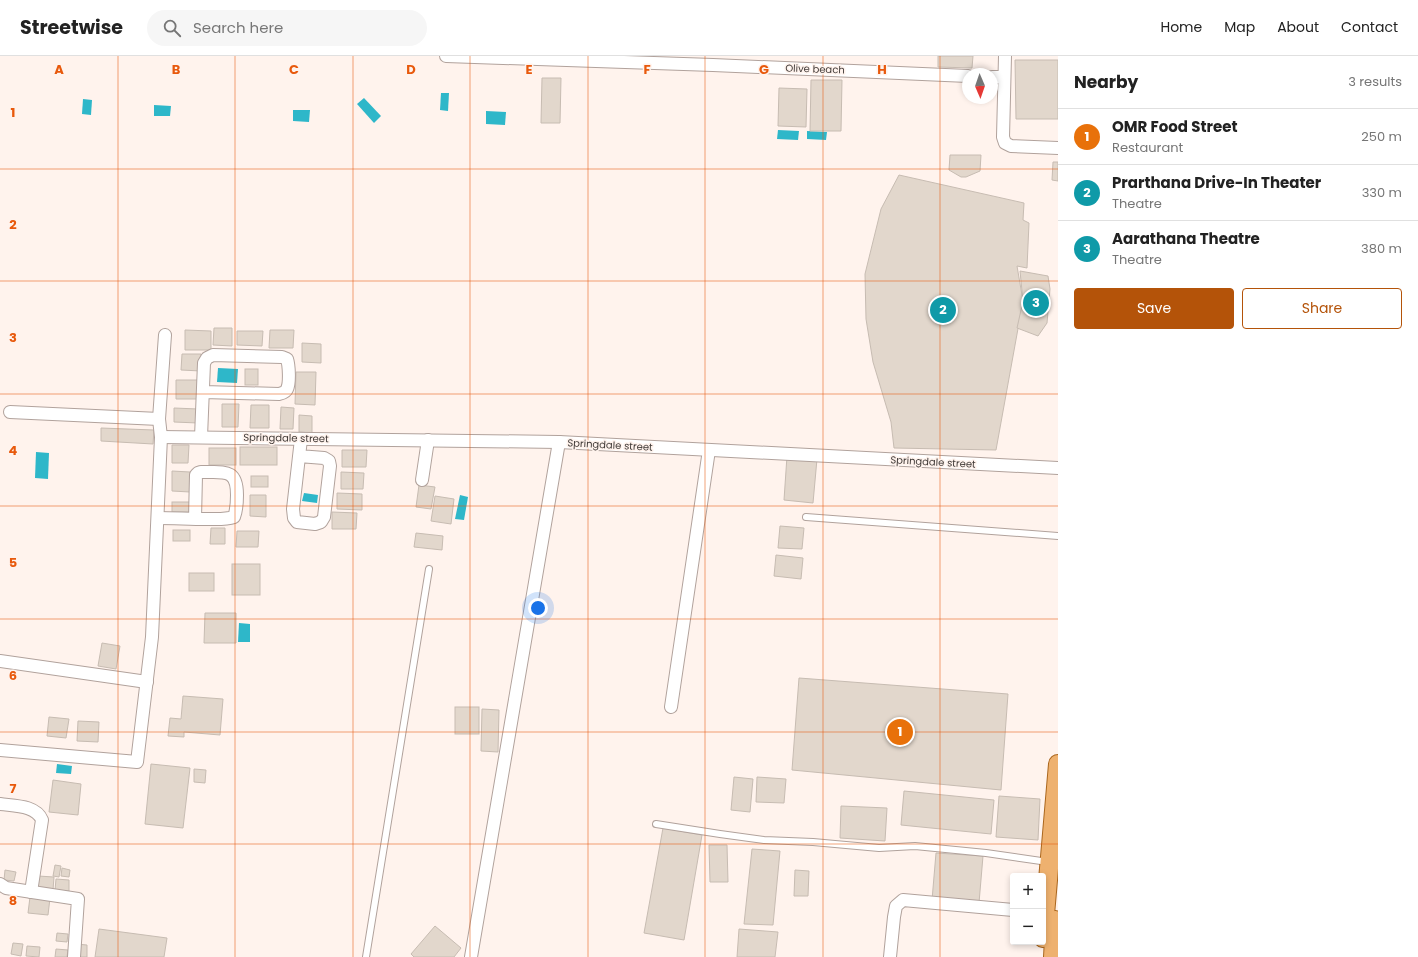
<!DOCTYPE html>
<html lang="en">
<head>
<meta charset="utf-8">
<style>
  :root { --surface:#fff; --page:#f6f6f6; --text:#222; --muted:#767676; --line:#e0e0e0; --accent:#b45309 }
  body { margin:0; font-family:Poppins,sans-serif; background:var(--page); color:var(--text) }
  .controls { position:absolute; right:12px; bottom:12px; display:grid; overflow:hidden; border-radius:4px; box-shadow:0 2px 6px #0003 }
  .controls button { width:36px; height:36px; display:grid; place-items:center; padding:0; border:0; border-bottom:1px solid var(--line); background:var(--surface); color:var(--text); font:20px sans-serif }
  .compass { position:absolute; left:962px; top:12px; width:36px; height:36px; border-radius:50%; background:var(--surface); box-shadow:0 2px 6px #0003; rotate:178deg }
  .you { position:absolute; left:538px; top:552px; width:14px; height:14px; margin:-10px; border:3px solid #fff; border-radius:50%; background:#1a73e8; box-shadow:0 0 0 6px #1a73e833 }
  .badge { display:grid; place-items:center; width:26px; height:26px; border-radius:50%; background:var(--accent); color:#fff; font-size:13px; font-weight:700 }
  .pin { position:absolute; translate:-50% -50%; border:2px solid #fff; box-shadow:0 1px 4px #0006 }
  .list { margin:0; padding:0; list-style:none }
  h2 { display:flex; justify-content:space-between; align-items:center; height:52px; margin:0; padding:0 16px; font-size:17px }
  h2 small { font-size:13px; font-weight:400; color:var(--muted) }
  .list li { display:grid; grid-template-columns:26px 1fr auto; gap:12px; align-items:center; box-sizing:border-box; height:56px; padding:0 16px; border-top:1px solid var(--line) }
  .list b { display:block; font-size:15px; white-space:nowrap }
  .list p { margin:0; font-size:13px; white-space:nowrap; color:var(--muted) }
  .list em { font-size:13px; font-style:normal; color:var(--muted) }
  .actions { display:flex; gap:8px; padding:12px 16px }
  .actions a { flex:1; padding:9px 0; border:1px solid var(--accent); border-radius:4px; text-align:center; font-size:14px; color:var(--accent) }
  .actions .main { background:var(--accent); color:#fff }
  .icon { flex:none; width:22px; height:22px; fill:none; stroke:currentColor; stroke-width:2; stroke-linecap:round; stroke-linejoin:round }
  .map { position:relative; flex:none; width:1058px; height:901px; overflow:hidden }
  header { display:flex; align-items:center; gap:24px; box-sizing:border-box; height:56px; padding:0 20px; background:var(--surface); border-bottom:1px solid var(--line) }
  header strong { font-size:19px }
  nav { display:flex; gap:22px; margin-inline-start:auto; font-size:14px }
  .search { width:280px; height:36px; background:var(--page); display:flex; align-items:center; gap:10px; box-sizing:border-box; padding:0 14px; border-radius:22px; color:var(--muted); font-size:15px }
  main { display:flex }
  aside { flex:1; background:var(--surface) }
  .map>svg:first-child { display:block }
</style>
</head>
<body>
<header>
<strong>Streetwise</strong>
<div class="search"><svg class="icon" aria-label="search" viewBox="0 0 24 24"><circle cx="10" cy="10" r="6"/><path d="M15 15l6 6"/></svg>Search here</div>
<nav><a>Home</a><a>Map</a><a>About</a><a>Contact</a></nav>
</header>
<main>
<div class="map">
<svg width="1058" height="901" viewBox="0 0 1058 901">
  <rect width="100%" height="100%" fill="#fff3ed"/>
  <g fill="#2eb7c9">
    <polygon points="441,37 449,37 448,55 440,54"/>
    <polygon points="364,42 381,60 374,67 357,48"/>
    <polygon points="83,43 92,44 91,59 82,58"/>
    <polygon points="154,49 171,50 170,60 154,60"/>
    <polygon points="293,54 310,54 309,66 293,65"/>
    <polygon points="486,55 506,56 505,69 486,68"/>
    <polygon points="778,74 799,75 798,84 777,83"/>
    <polygon points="807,75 827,76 826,84 807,83"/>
    <polygon points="218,312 238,313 237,327 217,326"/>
    <polygon points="36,396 49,397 48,423 35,422"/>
    <polygon points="304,437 318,439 317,447 302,445"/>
    <polygon points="460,439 468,441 464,464 455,463"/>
    <polygon points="239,567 250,568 250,586 238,586"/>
    <polygon points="57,708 72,710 71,718 56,717"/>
  </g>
  <g fill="#e2d7cc" stroke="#c7bcb2">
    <polygon points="938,0 973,0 972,12 938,11"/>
    <polygon points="1015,4 1058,4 1058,63 1016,63"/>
    <polygon points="542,22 561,22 560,67 541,67"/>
    <polygon points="811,24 842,24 841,75 810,75"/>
    <polygon points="779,32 807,33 806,71 778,70"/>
    <polygon points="950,99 981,99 980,115 966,121 961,121 949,114"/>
    <polygon points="1053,106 1058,106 1058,125 1052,124"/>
    <polygon points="899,119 1024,147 1023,164 1029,167 1027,212 1017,210 1023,245 996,394 894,392 891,366 873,306 866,263 865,218 881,153"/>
    <polygon points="1020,215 1048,220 1050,233 1047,267 1038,280 1017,272 1023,245"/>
    <polygon points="214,272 232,272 232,290 213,289"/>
    <polygon points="185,274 211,275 211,294 185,294"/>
    <polygon points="270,274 294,274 293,292 269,292"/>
    <polygon points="237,275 263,275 262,290 237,289"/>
    <polygon points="302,287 321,288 321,307 302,306"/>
    <polygon points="182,298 201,298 201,315 181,314"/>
    <rect x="245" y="313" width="13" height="16"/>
    <polygon points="296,316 316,316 315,349 295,348"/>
    <polygon points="176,324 198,324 197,343 176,343"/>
    <polygon points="222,348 239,348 238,371 222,371"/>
    <polygon points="251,349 269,349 269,372 250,372"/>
    <polygon points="281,351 294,352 293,373 280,373"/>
    <polygon points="174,352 198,353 198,367 174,366"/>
    <polygon points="299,359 312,360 312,377 299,376"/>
    <polygon points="101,372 154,374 153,388 101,385"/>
    <polygon points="172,389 189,389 188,407 172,407"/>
    <rect x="240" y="391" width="37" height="18"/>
    <rect x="209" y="392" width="27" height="17"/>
    <polygon points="342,394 367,394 366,411 342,411"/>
    <polygon points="787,400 817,403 813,447 784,444"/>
    <polygon points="172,415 190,416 190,436 172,435"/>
    <polygon points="341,416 364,417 363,433 341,433"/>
    <rect x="251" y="420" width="17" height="11"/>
    <polygon points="419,429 435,431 431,453 416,451"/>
    <polygon points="337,437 362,438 362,454 337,453"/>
    <polygon points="250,439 266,439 266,461 250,460"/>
    <polygon points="435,440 454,443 451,468 431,465"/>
    <rect x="172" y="446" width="18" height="10"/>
    <polygon points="332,456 357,457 356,473 332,473"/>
    <polygon points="780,470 804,472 802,493 778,492"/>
    <polygon points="211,472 225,472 225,488 210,488"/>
    <rect x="173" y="474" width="17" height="11"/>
    <polygon points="237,475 259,475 258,491 236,491"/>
    <polygon points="416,477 443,480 442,494 414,491"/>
    <polygon points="776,499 803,502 801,523 774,520"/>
    <rect x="232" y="508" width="28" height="31"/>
    <rect x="189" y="517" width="25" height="18"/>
    <polygon points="205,557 236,557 236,587 204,587"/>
    <polygon points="102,587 120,590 116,613 98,610"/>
    <polygon points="799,622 1008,638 1001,734 792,714"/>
    <polygon points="183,640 223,643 220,679 184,676 184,681 168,680 170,662 181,663"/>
    <rect x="455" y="651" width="24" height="27"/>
    <polygon points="482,653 499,654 498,696 481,695"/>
    <polygon points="49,661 69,663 66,682 47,680"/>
    <polygon points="78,665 99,666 98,686 77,685"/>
    <polygon points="151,708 190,712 183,772 145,768"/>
    <polygon points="194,713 206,714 205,727 194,726"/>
    <polygon points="734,721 753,723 750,756 731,754"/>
    <polygon points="757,721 786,723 784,747 756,746"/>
    <polygon points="53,724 81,728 78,759 49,756"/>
    <polygon points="904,735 994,744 991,778 901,769"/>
    <polygon points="999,740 1040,743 1038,784 996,781"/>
    <polygon points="841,750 887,752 885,785 840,782"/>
    <polygon points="663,772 702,779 684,884 644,877"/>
    <polygon points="709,789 727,789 728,826 710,826"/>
    <polygon points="752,793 780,795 773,869 744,868"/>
    <polygon points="936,797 983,800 979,847 932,844"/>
    <polygon points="55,809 61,810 59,821 53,820"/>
    <polygon points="62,812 70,814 69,821 61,820"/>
    <polygon points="5,814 16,816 14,825 4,824"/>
    <polygon points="795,814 809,815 808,840 794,840"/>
    <polygon points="38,820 54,821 53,834 38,833"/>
    <polygon points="56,823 69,824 69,835 55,834"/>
    <polygon points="30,841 50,842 48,859 28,857"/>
    <polygon points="435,870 461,892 454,901 414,901 411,898"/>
    <polygon points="99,873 167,882 164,901 95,901"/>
    <polygon points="739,873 778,876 775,901 737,901"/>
    <polygon points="57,877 68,878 67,886 56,885"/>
    <polygon points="13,887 23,888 21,900 11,898"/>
    <polygon points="76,888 87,889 87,901 76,901"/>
    <polygon points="27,890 40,891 39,901 26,900"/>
    <polygon points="56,893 68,894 67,901 55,901"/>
  </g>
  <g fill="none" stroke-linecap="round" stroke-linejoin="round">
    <defs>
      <g id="service">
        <polyline points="806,461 1058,480"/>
        <polyline points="656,768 720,778 764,784 813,786 879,792 915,790 986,797 1048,806"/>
        <polyline points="366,901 429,513"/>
      </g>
      <g id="minor">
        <polyline points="446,0 713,9 968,20"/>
        <polyline points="1005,0 1003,81 1005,87 1011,90 1058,92"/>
        <polyline points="992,21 1004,21"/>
        <polyline points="10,356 159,363"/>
        <polyline points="161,381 559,386 1058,412"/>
        <path d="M201 381 204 307 207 302 213 299 282 301 287 303C289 309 290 327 287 333 286 336 283 337 279 338L204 336"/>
        <polyline points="299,400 324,402 329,405 330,410 324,461 321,466 315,468 297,466 294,462 293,453 301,383"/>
        <polyline points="422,424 428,384"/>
        <path d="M158 462C174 462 190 463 206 463 215 463 225 464 234 461 237 453 237 447 237 439 237 411 223 417 201 416L198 417 196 419 195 463"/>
        <polyline points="0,605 147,626"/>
        <polyline points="671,651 709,394"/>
        <polyline points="0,694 137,706 152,581 161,381 159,363 165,279"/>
        <path d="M0 748C14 750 36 749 42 764L31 836"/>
        <polyline points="0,828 6,832 78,843 74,901"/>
        <polyline points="471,901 559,386"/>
        <polyline points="890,901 894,861 896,850 903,844 1013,854"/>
      </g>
      <g id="primary">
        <polyline points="1043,882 1058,708"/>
        <polyline points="1053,901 1055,864"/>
      </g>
    </defs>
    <use href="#service" stroke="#b1a29c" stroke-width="8"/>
    <use href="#minor" stroke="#b1a29c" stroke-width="14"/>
    <use href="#primary" stroke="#aa661d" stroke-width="20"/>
    <use href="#service" stroke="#fff" stroke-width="6"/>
    <use href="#minor" stroke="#fff" stroke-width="12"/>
    <use href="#primary" stroke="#eeb16f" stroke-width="18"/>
  </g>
  <path fill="none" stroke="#e8590c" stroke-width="1" stroke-opacity="0.55" d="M118 0V901M235 0V901M353 0V901M470 0V901M588 0V901M705 0V901M823 0V901M940 0V901M0 113H1058M0 225H1058M0 338H1058M0 450H1058M0 563H1058M0 676H1058M0 788H1058"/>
  <g text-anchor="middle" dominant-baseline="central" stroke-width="3" stroke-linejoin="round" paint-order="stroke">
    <g font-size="10" fill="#403a37" stroke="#fff3ed">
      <text transform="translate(815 13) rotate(2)">Olive beach</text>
      <text transform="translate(286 382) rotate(1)">Springdale street</text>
      <text transform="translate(610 389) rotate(3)">Springdale street</text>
      <text transform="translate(933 406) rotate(3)">Springdale street</text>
    </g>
  </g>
  <g font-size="13" text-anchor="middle" font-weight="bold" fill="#e8590c" stroke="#fff3ed" stroke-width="3" stroke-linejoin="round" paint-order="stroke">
    <text x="59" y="18">A</text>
    <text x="176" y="18">B</text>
    <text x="294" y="18">C</text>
    <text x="411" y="18">D</text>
    <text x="529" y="18">E</text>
    <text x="647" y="18">F</text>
    <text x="764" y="18">G</text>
    <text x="882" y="18">H</text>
    <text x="13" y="61">1</text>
    <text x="13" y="173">2</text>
    <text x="13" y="286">3</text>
    <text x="13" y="399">4</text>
    <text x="13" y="511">5</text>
    <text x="13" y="624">6</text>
    <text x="13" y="737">7</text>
    <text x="13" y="849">8</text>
  </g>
</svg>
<div class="controls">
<button>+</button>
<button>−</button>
</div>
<svg class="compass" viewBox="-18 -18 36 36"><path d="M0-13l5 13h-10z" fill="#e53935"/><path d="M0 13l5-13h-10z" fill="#767676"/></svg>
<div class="you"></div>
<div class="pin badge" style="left:900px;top:676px;background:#e8710a">1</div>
<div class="pin badge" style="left:943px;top:254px;background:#0f9aa8">2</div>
<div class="pin badge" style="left:1036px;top:247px;background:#0f9aa8">3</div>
</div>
<aside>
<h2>Nearby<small>3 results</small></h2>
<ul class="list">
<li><span class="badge" style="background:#e8710a">1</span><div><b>OMR Food Street</b><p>Restaurant</p></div><em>250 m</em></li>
<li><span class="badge" style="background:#0f9aa8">2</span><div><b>Prarthana Drive-In Theater</b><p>Theatre</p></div><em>330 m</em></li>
<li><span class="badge" style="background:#0f9aa8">3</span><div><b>Aarathana Theatre</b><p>Theatre</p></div><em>380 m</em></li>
</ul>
<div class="actions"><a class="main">Save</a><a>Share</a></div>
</aside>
</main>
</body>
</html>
